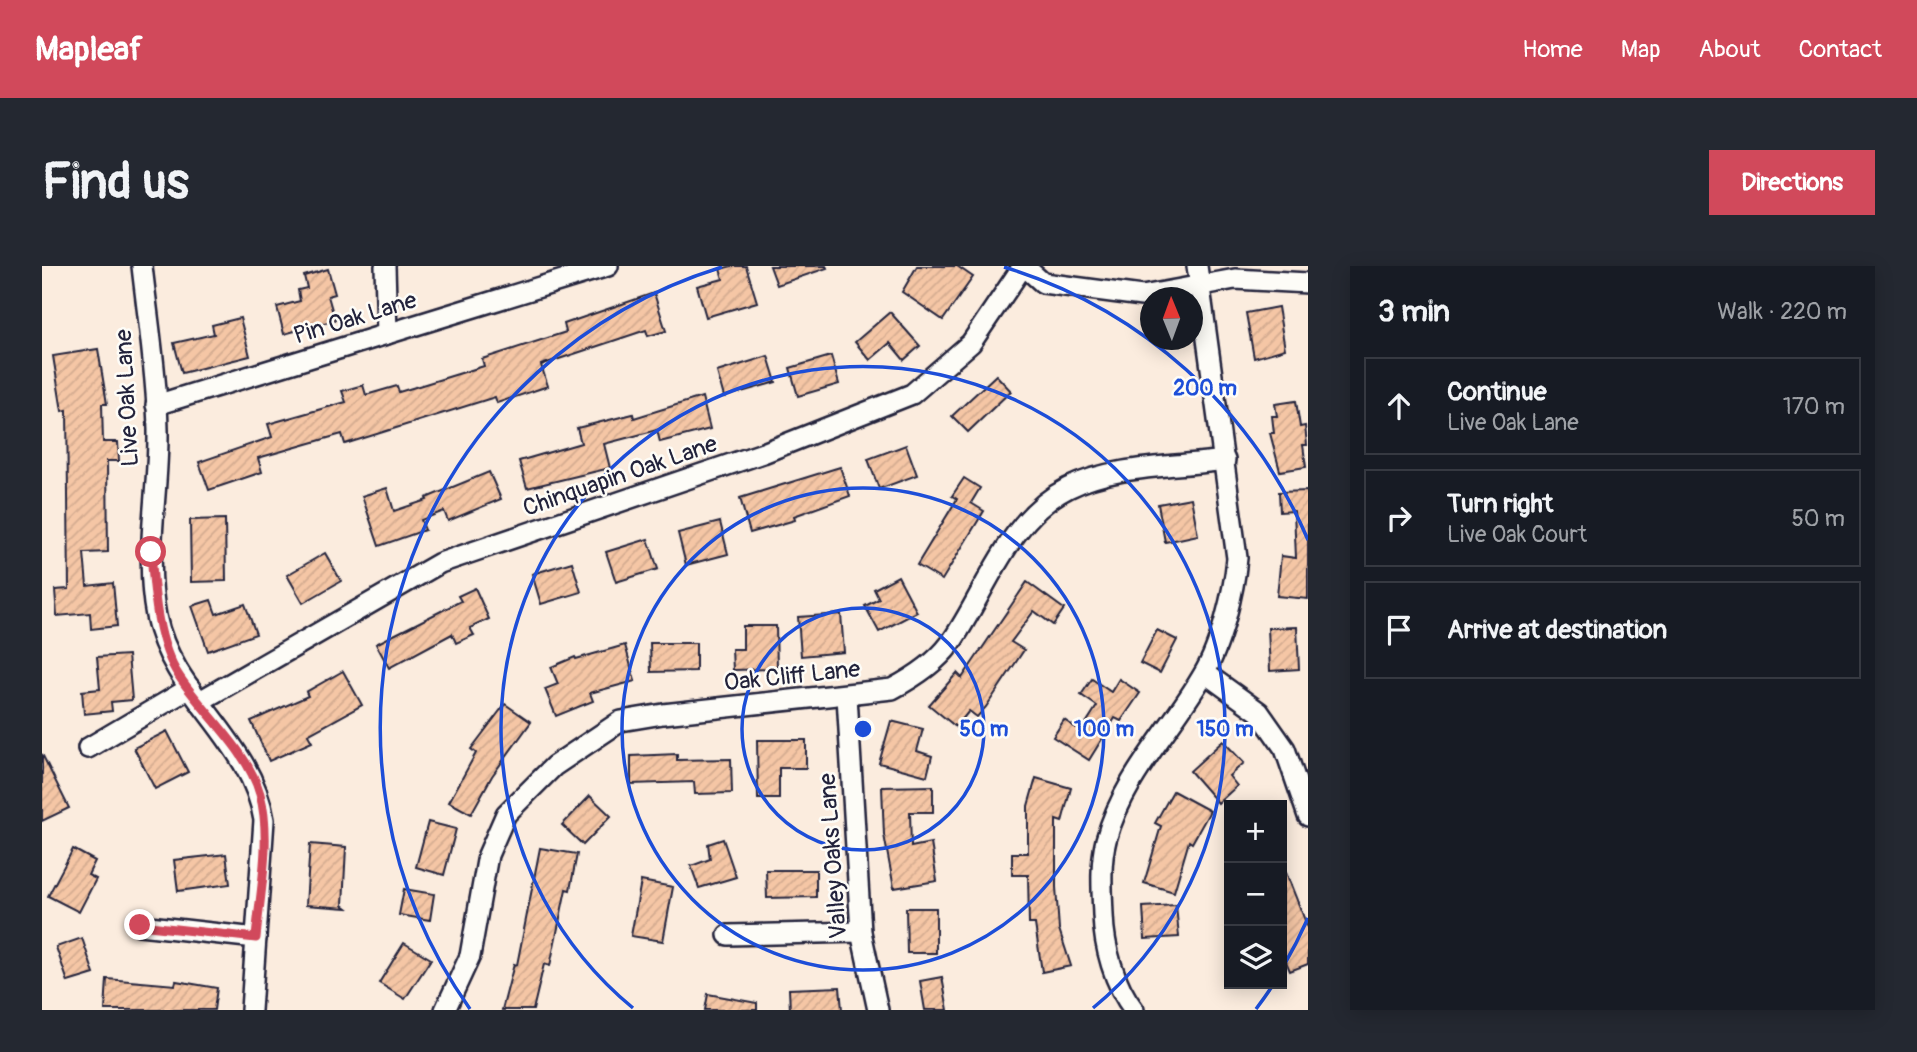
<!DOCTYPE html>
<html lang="en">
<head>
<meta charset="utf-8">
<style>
  :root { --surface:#171b24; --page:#242831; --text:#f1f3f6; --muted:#9ea1a6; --line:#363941; --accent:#d1495b }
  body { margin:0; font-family:Pangolin,sans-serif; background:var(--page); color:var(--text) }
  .controls { position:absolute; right:21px; bottom:21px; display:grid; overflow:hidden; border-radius:0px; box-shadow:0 4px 18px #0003 }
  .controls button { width:63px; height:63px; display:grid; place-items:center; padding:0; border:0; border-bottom:2px solid var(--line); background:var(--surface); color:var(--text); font:35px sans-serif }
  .compass { position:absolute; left:1098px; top:21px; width:63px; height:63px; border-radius:50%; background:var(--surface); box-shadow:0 4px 18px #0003; rotate:359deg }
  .stop { position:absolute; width:21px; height:21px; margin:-16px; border:5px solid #d1495b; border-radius:50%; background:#fff }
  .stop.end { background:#d1495b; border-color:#fff; box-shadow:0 2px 7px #0008 }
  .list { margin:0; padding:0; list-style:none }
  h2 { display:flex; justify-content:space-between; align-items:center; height:91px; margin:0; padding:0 28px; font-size:30px }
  h2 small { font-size:23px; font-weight:400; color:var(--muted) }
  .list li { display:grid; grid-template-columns:46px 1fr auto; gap:21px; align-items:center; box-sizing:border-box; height:98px; margin:0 14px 14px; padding:0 14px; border:2px solid var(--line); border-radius:0px }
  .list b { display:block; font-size:26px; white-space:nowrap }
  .list p { margin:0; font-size:23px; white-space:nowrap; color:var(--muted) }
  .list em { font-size:23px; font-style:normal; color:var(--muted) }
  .icon { flex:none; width:38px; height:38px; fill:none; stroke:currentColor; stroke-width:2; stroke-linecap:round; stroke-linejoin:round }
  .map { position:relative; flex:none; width:1266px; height:744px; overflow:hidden; border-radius:0px }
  header { display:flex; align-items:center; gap:42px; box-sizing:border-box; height:98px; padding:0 35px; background:var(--accent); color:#fff }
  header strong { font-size:33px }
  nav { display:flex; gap:38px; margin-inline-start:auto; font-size:24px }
  .intro { display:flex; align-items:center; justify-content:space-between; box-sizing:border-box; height:168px; padding:0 42px }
  h1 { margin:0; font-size:49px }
  .button { padding:18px 32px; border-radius:0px; background:var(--accent); color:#fff; font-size:24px; font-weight:700 }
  main { display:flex; gap:42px; padding:0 42px }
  aside { flex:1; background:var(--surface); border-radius:0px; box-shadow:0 4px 18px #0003 }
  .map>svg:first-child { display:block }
</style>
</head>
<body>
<header>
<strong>Mapleaf</strong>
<nav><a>Home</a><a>Map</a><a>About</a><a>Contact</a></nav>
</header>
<div class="intro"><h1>Find us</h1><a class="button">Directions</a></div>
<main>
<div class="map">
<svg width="1266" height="744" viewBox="0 0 1266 744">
  <defs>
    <pattern id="building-hatch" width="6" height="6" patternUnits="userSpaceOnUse" patternTransform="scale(1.75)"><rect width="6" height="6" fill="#f5c6a5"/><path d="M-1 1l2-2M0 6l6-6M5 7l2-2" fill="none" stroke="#d2aa8f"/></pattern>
  </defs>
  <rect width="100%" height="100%" fill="#fbecde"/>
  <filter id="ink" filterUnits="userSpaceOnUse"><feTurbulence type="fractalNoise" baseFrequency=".0143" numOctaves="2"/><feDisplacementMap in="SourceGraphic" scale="14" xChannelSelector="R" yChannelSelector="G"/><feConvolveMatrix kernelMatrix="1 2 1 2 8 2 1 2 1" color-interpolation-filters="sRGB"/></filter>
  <g filter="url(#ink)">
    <g fill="url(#building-hatch)" stroke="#22223b" stroke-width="2">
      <polygon points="690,0 704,0 715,36 664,51 655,20 681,13 678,3"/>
      <polygon points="728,0 784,0 785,2 735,19"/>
      <polygon points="875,0 915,0 931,11 901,54 860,26"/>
      <polygon points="286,3 293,28 286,30 293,54 242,68 235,41 258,35 256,24 265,22 262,10"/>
      <polygon points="612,27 624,65 606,70 604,64 499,99 506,120 455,137 453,131 303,178 300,168 216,192 220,206 167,224 157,196 230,171 226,158 304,136 300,125 321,119 324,129 355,120 357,126 442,100 440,93 524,66 522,58"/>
      <polygon points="1236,41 1243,83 1212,92 1204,47"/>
      <polygon points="848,46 878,80 862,94 848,77 828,94 813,76"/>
      <polygon points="198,52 208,90 140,107 132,77 172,68 170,59"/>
      <polygon points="56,83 65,138 60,138 61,176 76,176 77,195 65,195 66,286 42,287 45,320 71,317 75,360 49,363 48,347 15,350 13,324 27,323 26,229 25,144 20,145 11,90"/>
      <polygon points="726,90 734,116 682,131 675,106"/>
      <polygon points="789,90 797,118 756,130 748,102"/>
      <polygon points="954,109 969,125 926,166 910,150"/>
      <polygon points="660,131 668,163 618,176 615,164 562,178 568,202 485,222 477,195 539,177 535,162 591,148 592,152"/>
      <polygon points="1254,135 1258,161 1263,160 1265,179 1261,179 1264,201 1238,205 1228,167 1232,167 1230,150 1235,150 1233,138"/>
      <polygon points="864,179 875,209 837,223 826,193"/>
      <polygon points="798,201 808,230 752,250 753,254 708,267 698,232"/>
      <polygon points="447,206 459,233 406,255 402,245 379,254 383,264 337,280 320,230 345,222 352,245 385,234 384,232"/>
      <polygon points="922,212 938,222 929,237 942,245 900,314 875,299 915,233 910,230"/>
      <polygon points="1266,225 1266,333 1235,330 1239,290 1254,292 1252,245 1238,246 1237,226"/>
      <polygon points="1149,232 1156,269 1123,276 1116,238"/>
      <polygon points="183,253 184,315 149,316 148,254"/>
      <polygon points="678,256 686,288 644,299 636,267"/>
      <polygon points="606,273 616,303 574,316 564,286"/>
      <polygon points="283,287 299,315 261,337 245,309"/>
      <polygon points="530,296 539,326 499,338 490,308"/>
      <polygon points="856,310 875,346 837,366 823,340 837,333 832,323"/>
      <polygon points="985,316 1022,343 1011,359 992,345 969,376 982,384 944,441 935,451 927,445 914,461 887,439 915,407 920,412"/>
      <polygon points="433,322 447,353 428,362 432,369 414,377 410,368 347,402 334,378 419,335 416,330"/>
      <polygon points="169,334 174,348 203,338 214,368 166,385 150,340"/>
      <polygon points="799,348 802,386 759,390 756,351"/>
      <polygon points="701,360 734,360 735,403 691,404 690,383 701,383"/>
      <polygon points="1255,361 1257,403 1228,405 1226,362"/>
      <polygon points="1115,364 1135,374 1118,407 1098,397"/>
      <polygon points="608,377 654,377 654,405 609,406"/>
      <polygon points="583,379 593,415 548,427 551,435 514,450 503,423 516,418 509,401 533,391 534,393"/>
      <polygon points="86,389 90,434 69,436 70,445 42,448 40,425 58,423 55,391"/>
      <polygon points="301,405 320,439 266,469 270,476 227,495 209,455 266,430 264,426"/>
      <polygon points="1050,413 1069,426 1077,413 1098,427 1079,455 1073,452 1047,494 1011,471 1022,454 1039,465 1055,440 1039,429"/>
      <polygon points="463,438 489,456 450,510 429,548 407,536 434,487 429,483"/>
      <polygon points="849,455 881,463 875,485 890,490 885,510 837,497"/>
      <polygon points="125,465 146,506 113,523 92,482"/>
      <polygon points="715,474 764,474 764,502 737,502 737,533 716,533"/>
      <polygon points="1181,475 1202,497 1187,510 1195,520 1176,537 1148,505"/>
      <polygon points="0,488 27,542 0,555"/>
      <polygon points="635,488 635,494 689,493 690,527 653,528 652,516 589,518 589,490"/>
      <polygon points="994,512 1029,522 1020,556 1014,554 1014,621 1017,663 1029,700 1000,706 993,658 987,658 986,609 970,609 970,587 986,587 986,540"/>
      <polygon points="891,520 891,546 868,546 869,581 889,577 895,615 852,622 842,569 840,521"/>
      <polygon points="1131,525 1168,545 1150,577 1147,575 1132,626 1102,617 1119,560 1113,557"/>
      <polygon points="548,530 569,550 541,579 520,559"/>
      <polygon points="386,556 414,563 402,609 374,601"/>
      <polygon points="681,573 694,611 657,622 649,600 668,593 666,578"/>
      <polygon points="268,578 304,581 301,639 305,642 264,639"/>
      <polygon points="498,582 535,588 528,624 524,623 508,700 502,698 491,744 460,744 472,698 475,699"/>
      <polygon points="31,583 53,595 46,609 54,613 37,646 6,630"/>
      <polygon points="184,588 188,618 136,625 132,594"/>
      <polygon points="1241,599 1266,662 1266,698 1248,705 1240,686"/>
      <polygon points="724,604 774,604 774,631 725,632"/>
      <polygon points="599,615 631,621 621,675 589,670"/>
      <polygon points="362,623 392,628 388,654 357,649"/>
      <polygon points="1134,639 1137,671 1103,673 1101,641"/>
      <polygon points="864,642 894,642 894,687 865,687"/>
      <polygon points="40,672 52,708 26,716 14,681"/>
      <polygon points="362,677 389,693 363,733 337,717"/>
      <polygon points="900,711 906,744 883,744 878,715"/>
      <polygon points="65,713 133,719 134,715 175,722 172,744 63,744"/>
      <polygon points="798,721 800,744 748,744 747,723"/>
      <polygon points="666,728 715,737 715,744 663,744"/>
    </g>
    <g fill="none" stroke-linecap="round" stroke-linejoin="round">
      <defs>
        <g id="minor">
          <path d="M100 0C106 54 115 110 116 164 117 226 102 288 114 350 130 430 209 472 222 554L209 744"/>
          <polyline points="343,0 345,68"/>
          <polyline points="982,0 1001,17 1100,30 1193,13 1266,17"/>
          <polyline points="114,139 566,0"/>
          <polyline points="1163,407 1217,446 1243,483 1266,550"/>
          <polyline points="805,430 819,666 836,744"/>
          <polyline points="158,435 398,297 721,187 870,128 929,77 981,0"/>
          <polyline points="46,482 148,422"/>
          <polyline points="98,659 214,672"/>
          <polyline points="686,669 819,666"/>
          <path d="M403 744 428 690 446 589 464 548 512 500 579 455 621 448 850 423C871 412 893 398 908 378 945 325 965 253 1026 222 1072 199 1133 201 1183 194"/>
          <path d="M1092 744C1072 718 1062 681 1061 649 1060 624 1058 598 1064 574 1081 511 1129 464 1161 409 1179 380 1192 325 1195 292L1155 0"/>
        </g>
      </defs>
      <use href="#minor" stroke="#22223b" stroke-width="24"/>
      <use href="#minor" stroke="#fdfcf7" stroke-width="19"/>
    </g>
  </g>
  <g fill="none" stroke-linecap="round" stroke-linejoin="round" filter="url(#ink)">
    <path stroke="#d1495b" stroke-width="9" d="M98 659 214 672C218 626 230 573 218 528 205 483 162 448 137 410 115 377 112 325 109 286"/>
  </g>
  <g fill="none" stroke="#1d4ed8" stroke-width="3.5">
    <circle cx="821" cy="463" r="121"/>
    <circle cx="821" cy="463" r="241"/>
    <path d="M591 742A362 362 0 1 1 1051 742"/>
    <path d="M1266 652A483 483 0 0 1 1241 701M1231 719A483 483 0 0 1 1214 743M428 743A483 483 0 0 1 680 1M962 1A483 483 0 0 1 1266 274"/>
  </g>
  <g text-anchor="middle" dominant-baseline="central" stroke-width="5" stroke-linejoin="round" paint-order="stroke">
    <g font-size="24" fill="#22223b" stroke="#fdfcf7">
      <text transform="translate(313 52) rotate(-17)">Pin Oak Lane</text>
      <text transform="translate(85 132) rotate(-93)">Live Oak Lane</text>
      <text transform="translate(578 210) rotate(-19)">Chinquapin Oak Lane</text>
      <text transform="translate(750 410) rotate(-6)">Oak Cliff Lane</text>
      <text transform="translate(791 590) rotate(-94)">Valley Oaks Lane</text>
    </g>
  </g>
  <circle cx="821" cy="463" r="10" fill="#1d4ed8" stroke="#fdfcf7" stroke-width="3.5"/>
  <g font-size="21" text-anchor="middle" font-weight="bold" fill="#1d4ed8" stroke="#fdfcf7" stroke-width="5" stroke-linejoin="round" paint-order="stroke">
    <text x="1163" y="129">200 m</text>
    <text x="942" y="470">50 m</text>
    <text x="1062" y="470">100 m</text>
    <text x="1183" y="470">150 m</text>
  </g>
</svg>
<div class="controls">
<button>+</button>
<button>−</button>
<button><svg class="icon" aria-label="layers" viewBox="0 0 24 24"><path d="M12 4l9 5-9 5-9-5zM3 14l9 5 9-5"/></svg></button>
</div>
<svg class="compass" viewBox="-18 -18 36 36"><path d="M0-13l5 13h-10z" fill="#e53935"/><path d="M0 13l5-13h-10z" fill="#9ea1a6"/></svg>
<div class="stop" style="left:109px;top:286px"></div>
<div class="stop end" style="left:98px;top:659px"></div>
</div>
<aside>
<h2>3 min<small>Walk · 220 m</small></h2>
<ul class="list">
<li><svg class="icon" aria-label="ahead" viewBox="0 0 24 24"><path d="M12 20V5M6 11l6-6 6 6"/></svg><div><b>Continue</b><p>Live Oak Lane</p></div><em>170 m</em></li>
<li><svg class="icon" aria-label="right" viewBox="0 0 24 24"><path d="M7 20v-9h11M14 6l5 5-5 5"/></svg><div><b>Turn right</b><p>Live Oak Court</p></div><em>50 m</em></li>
<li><svg class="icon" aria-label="arrive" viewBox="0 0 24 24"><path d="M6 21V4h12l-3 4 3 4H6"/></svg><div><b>Arrive at destination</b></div></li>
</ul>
</aside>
</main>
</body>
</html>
